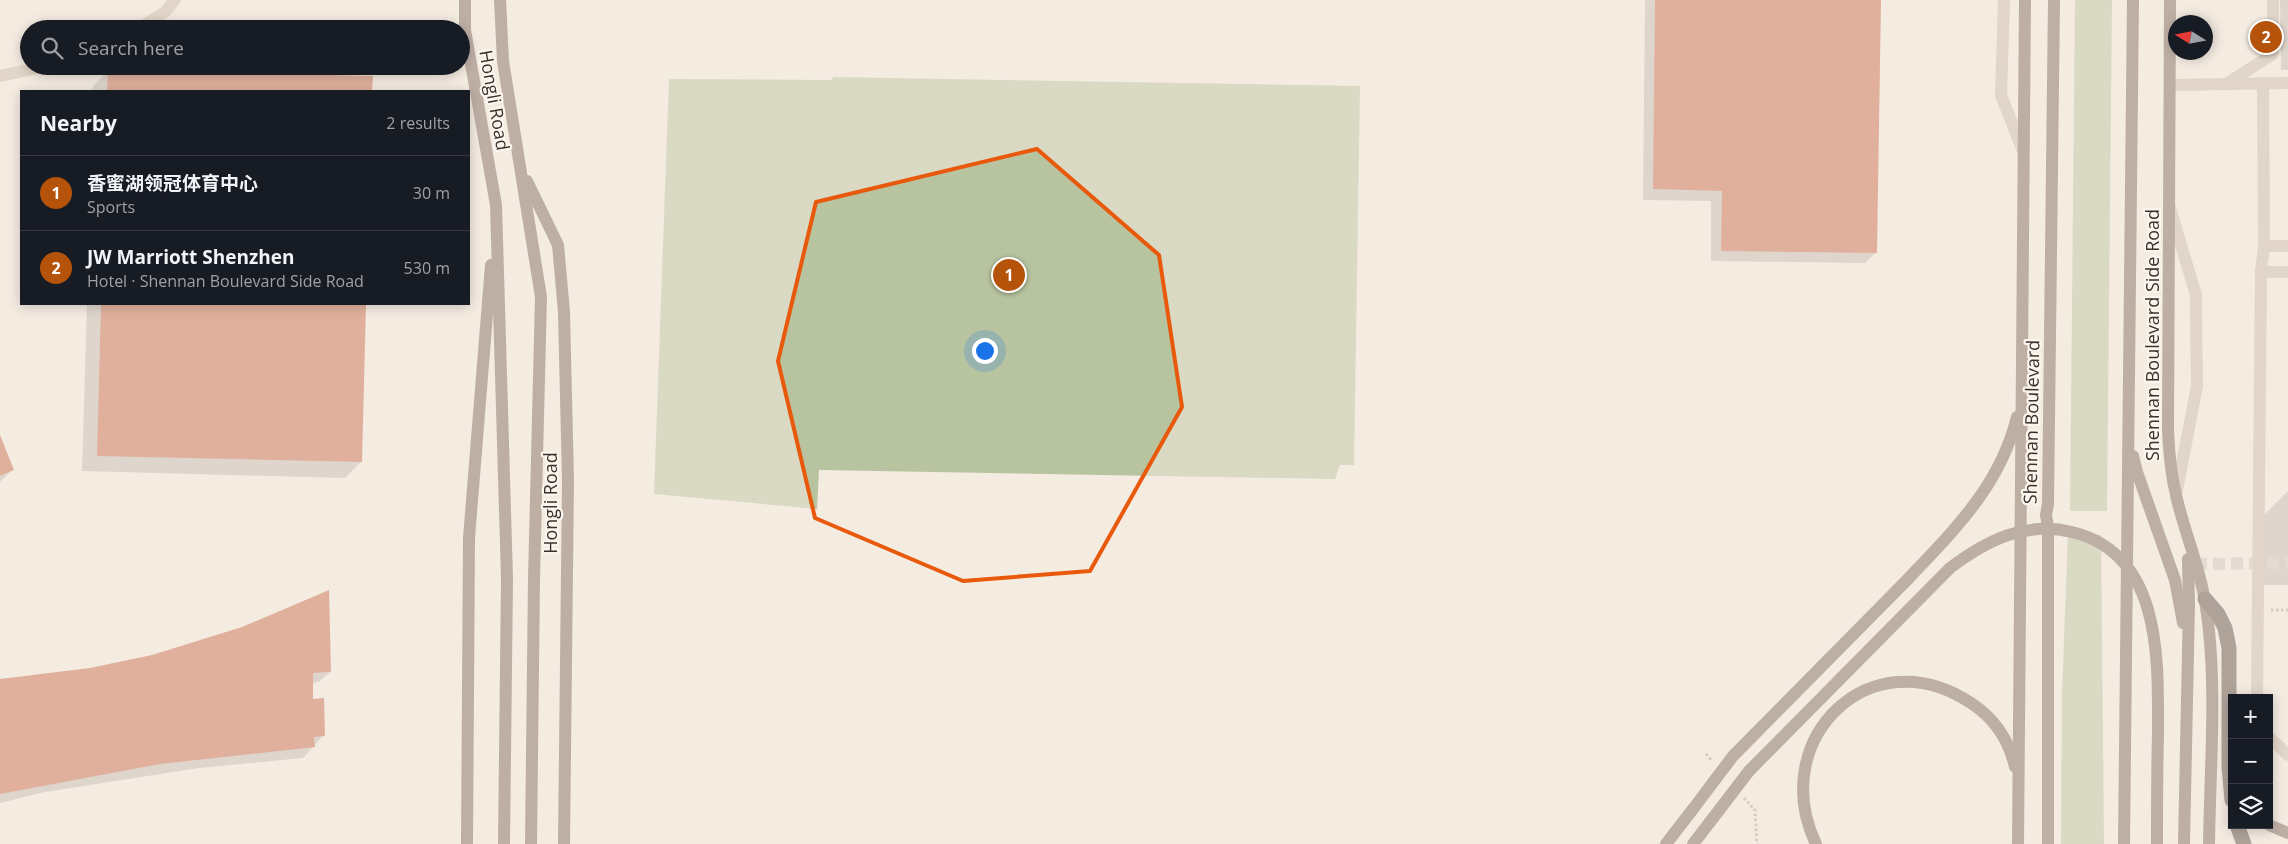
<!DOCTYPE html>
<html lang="en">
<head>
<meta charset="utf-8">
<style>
  :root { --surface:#171b24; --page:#20242c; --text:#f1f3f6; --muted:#9ea1a6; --line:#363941; --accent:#b45309 }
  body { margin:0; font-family:"Open Sans","Noto Sans SC",sans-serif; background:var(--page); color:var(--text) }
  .controls { position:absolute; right:15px; bottom:15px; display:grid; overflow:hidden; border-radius:0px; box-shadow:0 2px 12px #0003 }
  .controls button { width:45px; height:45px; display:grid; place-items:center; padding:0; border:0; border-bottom:1px solid var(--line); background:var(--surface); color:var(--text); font:25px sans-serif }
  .compass { position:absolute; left:2168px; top:15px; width:45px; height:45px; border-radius:50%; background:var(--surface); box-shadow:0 2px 12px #0003; rotate:281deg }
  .you { position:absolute; left:984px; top:350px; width:18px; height:18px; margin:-12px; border:4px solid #fff; border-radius:50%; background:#1a73e8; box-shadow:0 0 0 8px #1a73e833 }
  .badge { display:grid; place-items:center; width:32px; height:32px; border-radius:50%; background:var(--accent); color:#fff; font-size:16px; font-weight:700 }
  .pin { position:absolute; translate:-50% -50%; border:2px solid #fff; box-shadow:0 1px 5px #0006 }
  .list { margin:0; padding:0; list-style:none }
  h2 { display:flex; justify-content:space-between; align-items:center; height:65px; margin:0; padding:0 20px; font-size:21px }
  h2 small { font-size:16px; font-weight:400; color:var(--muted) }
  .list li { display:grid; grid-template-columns:32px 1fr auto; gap:15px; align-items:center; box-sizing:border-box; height:75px; padding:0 20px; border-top:1px solid var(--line) }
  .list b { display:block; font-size:19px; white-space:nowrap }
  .list p { margin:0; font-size:16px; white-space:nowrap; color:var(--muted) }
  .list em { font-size:16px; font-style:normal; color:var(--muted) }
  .icon { flex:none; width:28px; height:28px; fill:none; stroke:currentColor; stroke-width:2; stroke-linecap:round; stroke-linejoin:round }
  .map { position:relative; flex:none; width:2288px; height:844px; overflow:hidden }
  .search { position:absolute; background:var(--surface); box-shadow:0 2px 12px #0003; left:20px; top:20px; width:450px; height:55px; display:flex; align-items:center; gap:12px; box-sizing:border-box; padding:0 18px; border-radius:28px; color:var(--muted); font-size:19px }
  .panel { position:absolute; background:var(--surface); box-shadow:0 2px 12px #0003; left:20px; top:90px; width:450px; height:215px; border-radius:0px }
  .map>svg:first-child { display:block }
</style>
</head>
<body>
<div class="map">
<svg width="2288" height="844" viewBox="0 0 2288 844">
  <rect width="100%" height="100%" fill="#f4ebe1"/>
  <g fill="#b8c4a0">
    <polygon points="2075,0 2112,0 2107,511 2070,511"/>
    <polygon points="833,77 1360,86 1354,465 1340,465 1335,479 819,470 817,509 654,494 669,79 832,80"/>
    <polygon points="2068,534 2101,535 2104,844 2061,844 2062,693"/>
  </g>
  <g fill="#0003">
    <polygon points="1645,0 1880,0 1876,252 1865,263 1711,261 1711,201 1643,200"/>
    <polygon points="2280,0 2288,0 2288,70 2281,70"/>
    <polygon points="108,71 371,78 371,91 92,91 93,86"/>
    <polygon points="87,304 365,304 361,462 345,478 82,471"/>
    <polygon points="0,438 12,470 0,482"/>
    <polygon points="2288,491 2288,585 2261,585 2262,517"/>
    <polygon points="330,672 319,682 312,683 312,700 323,736 303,758 199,768 45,792 0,803 0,679"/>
  </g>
  <g fill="#c8694b">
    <polygon points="1655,0 1881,0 1877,253 1721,251 1722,191 1653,189"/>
    <polygon points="108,70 373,76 372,91 107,91"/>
    <polygon points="101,304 366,304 362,462 97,456"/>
    <polygon points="0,435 14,470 0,476"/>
    <polygon points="329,590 331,672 313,673 313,699 324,698 325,736 314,737 315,747 160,764 0,794 0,679 90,668 152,655 242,627"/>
  </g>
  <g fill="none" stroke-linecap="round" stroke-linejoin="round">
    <polyline stroke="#cfc6bd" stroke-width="12" stroke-dasharray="12 6" stroke-linecap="butt" points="2195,564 2288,563"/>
    <g stroke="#b9a596" stroke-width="3" stroke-dasharray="2.5 2.5" stroke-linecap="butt">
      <polyline points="2271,610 2288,610"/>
      <polyline points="1706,754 1712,761"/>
      <polyline points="1744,798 1755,810 1757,844"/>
    </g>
    <g stroke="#cdbbac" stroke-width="12">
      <polyline points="2004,0 2001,95 2023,151"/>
      <polyline points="138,29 165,12 175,0"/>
      <polyline points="0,76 48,66"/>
      <polyline points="2263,83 2264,246 2288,246"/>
      <polyline points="2226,84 2273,54 2273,0"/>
      <polyline points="2170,85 2288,83"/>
      <polyline points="2170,208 2196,295 2196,315 2197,386 2176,495"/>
      <polyline points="2261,272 2288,272"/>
      <polyline points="2257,698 2261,272 2264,246"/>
      <polyline points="2269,737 2288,755"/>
    </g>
    <g stroke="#7d675c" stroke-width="12">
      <polyline points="465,0 465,30 496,205 507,579 504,844"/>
      <polyline points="500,0 503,61 541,297 534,579 531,844"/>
      <path d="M2170 0 2168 431C2169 453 2171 474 2176 495 2184 531 2199 565 2205 601 2218 678 2210 766 2209 844"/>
      <polyline points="527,181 558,245 564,312 568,481 564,844"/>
      <polyline points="2133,456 2137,472 2175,580 2183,623"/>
      <path d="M1908 579C1955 529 2000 486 2017 417"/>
      <polyline points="2269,825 2288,833"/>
      <polyline points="467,844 469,538 491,265"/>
      <polyline points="1666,844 1693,809"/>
      <polyline points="1693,844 1710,822"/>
      <path d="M1816 844C1766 739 1871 636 1971 703 1994 718 2009 740 2015 767"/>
      <polyline points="2018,844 2025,0"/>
      <polyline points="2048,844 2048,527 2046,515 2048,504 2054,0"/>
      <polyline points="2124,844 2133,0"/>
      <polyline points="2184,844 2189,604 2188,559"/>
    </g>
    <g stroke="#5c4a42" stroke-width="15">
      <polyline points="2205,599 2218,614 2225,628 2229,648 2229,767 2232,800"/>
      <polyline points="2237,825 2244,844"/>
    </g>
    <g stroke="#7d675c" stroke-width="12">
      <polyline points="1693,809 1733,756 1908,579"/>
      <path d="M1710 822 1749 771 1950 568C1987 540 2025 521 2072 532 2163 554 2158 661 2158 734 2157 771 2157 807 2157 844"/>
    </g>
  </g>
  <path d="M0 0H2288V844H0ZM1037 149 1159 255 1182 407 1090 571 963 581 815 518 778 361 816 202Z" fill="#f4ebe1" fill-opacity=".55" fill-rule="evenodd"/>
  <path fill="none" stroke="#e8590c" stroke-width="4" stroke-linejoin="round" d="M1037 149 1159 255 1182 407 1090 571 963 581 815 518 778 361 816 202Z"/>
  <g text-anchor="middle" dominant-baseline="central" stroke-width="4.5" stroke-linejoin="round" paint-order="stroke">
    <g font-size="18" fill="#3b302b" stroke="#fbf5ee">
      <text transform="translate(495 100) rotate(80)">Hongli Road</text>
      <text transform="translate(2152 335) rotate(-90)">Shennan Boulevard Side Road</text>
      <text transform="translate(2031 422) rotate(-89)">Shennan Boulevard</text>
      <text transform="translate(550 503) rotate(-90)">Hongli Road</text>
    </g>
  </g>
</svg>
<div class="controls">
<button>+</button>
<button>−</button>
<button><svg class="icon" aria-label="layers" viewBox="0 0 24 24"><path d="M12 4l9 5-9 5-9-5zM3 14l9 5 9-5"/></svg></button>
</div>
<svg class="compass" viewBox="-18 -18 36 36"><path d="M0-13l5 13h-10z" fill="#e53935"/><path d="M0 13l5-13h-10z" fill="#9ea1a6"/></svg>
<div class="you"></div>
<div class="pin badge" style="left:1009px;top:275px">1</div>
<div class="pin badge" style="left:2266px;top:37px">2</div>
<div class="search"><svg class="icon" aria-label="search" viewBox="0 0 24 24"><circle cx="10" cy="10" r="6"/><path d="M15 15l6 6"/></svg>Search here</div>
<section class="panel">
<h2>Nearby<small>2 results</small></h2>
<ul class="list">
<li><span class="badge">1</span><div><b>香蜜湖领冠体育中心</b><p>Sports</p></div><em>30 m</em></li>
<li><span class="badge">2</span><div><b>JW Marriott Shenzhen</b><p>Hotel · Shennan Boulevard Side Road</p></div><em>530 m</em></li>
</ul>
</section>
</div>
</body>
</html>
